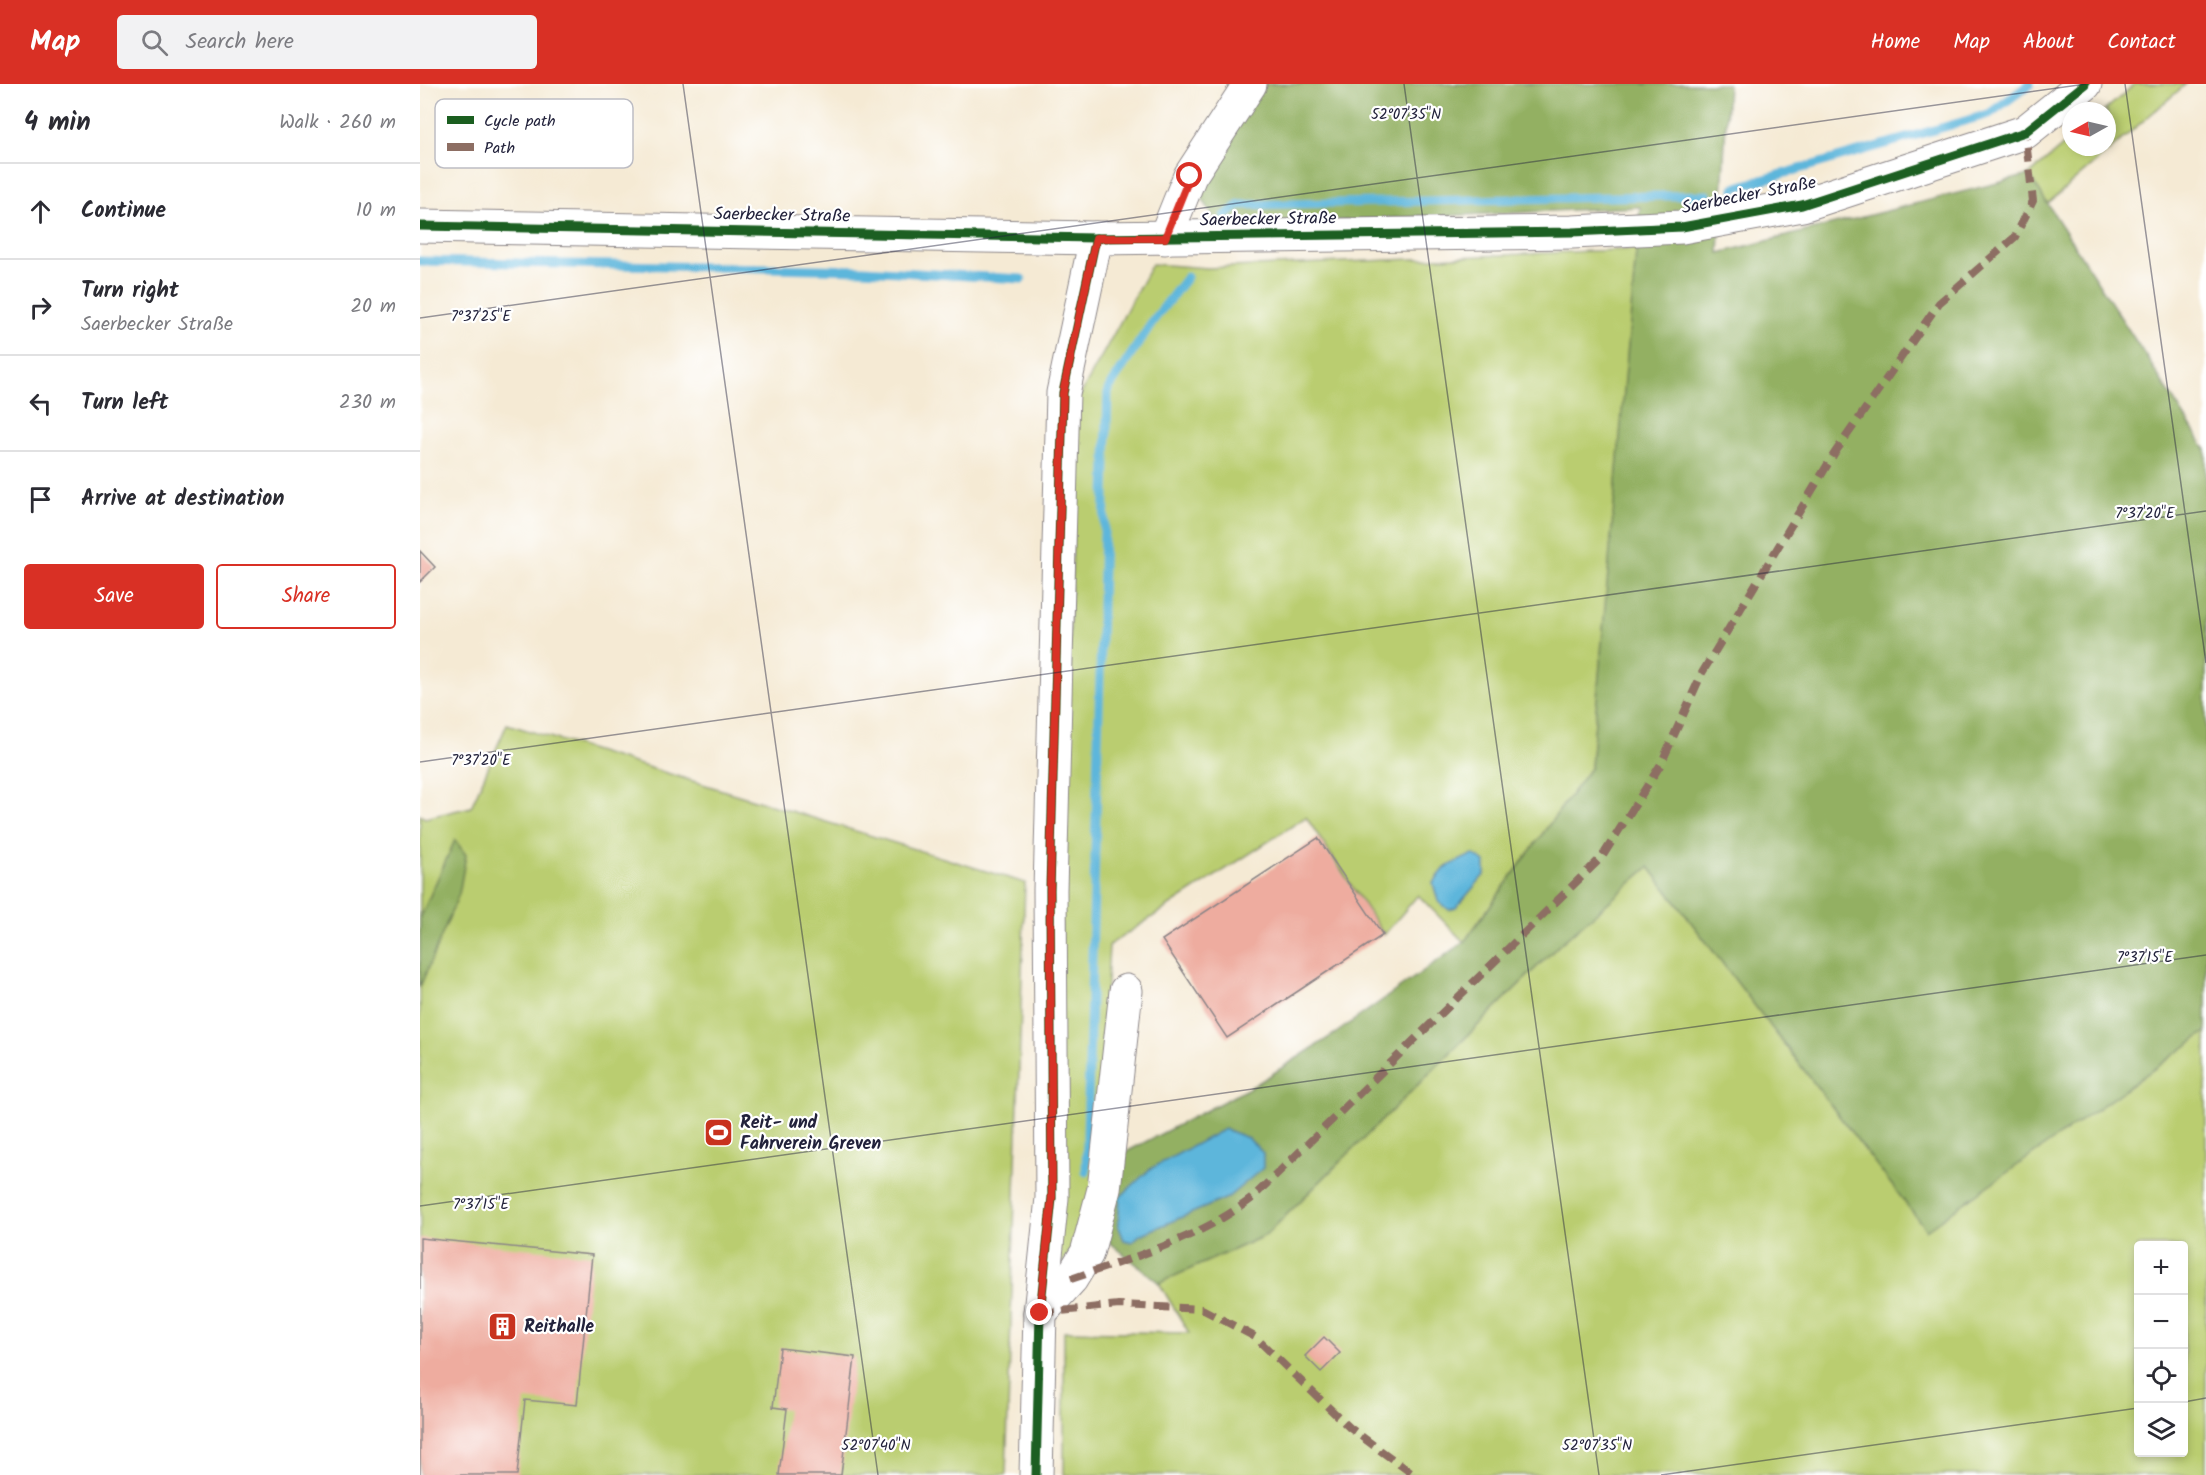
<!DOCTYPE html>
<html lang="en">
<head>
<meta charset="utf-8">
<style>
  :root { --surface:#fff; --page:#f2f2f3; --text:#2b2b33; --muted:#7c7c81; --line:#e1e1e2; --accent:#d93025 }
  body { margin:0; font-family:Kalam,sans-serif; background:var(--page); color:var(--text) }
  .controls { position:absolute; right:18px; bottom:18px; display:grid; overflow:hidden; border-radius:6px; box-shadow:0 3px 9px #0003 }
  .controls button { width:54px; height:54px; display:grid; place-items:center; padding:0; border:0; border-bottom:2px solid var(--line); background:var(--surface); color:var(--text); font:30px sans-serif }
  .compass { position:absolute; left:1642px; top:18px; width:54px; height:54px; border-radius:50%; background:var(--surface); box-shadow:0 3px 9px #0003; rotate:262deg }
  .stop { position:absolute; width:18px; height:18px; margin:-14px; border:4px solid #d93025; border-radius:50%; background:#fff }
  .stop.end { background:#d93025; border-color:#fff; box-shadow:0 2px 6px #0008 }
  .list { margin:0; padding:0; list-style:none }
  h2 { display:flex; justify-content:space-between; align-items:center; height:78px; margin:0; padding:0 24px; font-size:26px }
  h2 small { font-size:20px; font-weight:400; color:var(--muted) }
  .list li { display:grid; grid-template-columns:39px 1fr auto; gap:18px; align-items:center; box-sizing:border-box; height:96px; padding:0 24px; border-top:2px solid var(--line) }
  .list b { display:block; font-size:22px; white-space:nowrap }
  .list p { margin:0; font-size:20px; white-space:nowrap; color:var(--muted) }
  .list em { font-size:20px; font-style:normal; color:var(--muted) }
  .actions { display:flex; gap:12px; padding:18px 24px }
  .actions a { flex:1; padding:14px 0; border:2px solid var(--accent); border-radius:6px; text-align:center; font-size:21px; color:var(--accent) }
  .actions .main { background:var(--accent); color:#fff }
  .icon { flex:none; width:33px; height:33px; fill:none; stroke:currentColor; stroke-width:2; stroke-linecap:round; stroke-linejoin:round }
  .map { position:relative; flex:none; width:1786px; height:1391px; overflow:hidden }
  header { display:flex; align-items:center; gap:36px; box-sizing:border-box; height:84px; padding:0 30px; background:var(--accent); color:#fff }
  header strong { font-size:28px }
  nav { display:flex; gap:33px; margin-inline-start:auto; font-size:21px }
  .search { width:420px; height:54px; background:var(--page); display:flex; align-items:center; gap:15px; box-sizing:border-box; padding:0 21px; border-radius:6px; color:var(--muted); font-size:22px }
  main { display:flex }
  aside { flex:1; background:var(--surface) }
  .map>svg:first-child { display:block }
</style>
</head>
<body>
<header>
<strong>Map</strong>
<div class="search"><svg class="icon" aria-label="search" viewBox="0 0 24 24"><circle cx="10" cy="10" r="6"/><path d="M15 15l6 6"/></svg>Search here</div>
<nav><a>Home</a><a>Map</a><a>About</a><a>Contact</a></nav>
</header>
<main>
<aside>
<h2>4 min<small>Walk · 260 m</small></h2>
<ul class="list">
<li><svg class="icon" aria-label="ahead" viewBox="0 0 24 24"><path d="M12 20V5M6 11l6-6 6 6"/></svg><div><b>Continue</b></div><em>10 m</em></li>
<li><svg class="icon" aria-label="right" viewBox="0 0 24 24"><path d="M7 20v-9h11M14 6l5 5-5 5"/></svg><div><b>Turn right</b><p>Saerbecker Straße</p></div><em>20 m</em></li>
<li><svg class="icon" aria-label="left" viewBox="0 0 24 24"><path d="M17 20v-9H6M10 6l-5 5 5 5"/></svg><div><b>Turn left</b></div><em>230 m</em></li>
<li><svg class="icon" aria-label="arrive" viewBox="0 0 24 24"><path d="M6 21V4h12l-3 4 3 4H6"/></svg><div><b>Arrive at destination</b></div></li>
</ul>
<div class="actions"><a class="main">Save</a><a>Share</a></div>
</aside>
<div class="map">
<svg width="1786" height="1391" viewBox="0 0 1786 1391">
  <rect width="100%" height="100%" fill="#fff"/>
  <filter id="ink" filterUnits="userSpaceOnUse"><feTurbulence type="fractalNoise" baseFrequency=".0167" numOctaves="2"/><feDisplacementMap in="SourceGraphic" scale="12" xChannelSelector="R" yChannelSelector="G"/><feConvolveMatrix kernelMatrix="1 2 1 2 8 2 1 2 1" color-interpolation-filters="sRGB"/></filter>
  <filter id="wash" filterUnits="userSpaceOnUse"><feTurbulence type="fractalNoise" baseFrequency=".008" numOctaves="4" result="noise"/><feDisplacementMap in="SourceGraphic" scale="24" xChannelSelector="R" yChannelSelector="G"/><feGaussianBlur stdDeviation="1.35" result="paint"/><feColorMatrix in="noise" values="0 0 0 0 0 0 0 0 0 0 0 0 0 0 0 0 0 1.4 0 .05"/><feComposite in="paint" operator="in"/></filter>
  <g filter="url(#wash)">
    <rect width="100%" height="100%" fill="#f5ead4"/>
    <g fill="#bacd70" stroke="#6e7856" stroke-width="1.5" fill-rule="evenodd">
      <polygon points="1715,0 1766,0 1627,120 1609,91 1651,55 1651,63 1687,63 1687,27 1684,27"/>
      <polygon points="1218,165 1171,683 1044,858 998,811 964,851 886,733 689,861 677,1088 664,1148 630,1196 657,317 732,180 788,184"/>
      <polygon points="87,640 605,799 586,1391 0,1391 0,731 5,734 51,723"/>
      <path d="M1229 783 1506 1145 1786 948V1391H644V1247L769 1249 739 1199 846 1151 1138 862ZM1718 1162H1764V1368H1718Z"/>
    </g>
    <g fill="#93b062" stroke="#5a694e" stroke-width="1.5">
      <polygon points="845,0 1308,0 1299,169 1609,91 1786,366 1786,948 1506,1146 1229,783 1138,862 846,1151 739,1199 682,1152 702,1070 835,1001 916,949 1044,858 1171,683 1220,123 799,142 775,103"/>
      <polygon points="35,756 46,771 39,810 0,903 0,834"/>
    </g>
    <g fill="#5db6db" stroke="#406c8b" stroke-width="1.5">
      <polygon points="1053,770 1065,778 1065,790 1036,824 1029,826 1018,817 1013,799 1026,783"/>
      <polygon points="804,1045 828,1054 843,1069 843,1084 807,1114 720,1151 712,1158 704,1156 698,1141 700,1113 730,1085"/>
    </g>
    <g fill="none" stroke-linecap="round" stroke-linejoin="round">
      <g stroke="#5db6db" stroke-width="9">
        <polyline points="1314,104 1569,30 1610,0"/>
        <polyline points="805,132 819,121 1287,111"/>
        <polyline points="0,177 443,186 602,195"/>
        <polyline points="666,1088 688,306 733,237 767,193"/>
      </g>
    </g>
    <g id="blocks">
      <g fill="#eeac9f">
        <polygon points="0,467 15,483 0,498"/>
        <polygon points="898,754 963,851 807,954 742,856"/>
        <polygon points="0,1154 172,1171 157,1321 105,1316 97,1391 0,1391"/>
        <polygon points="904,1253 920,1269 901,1288 885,1272"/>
        <polygon points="360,1264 435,1273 421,1391 359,1391 367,1325 353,1323"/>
      </g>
    </g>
  </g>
  <g filter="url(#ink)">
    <use href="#blocks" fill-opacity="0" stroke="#8c8688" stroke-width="1.5"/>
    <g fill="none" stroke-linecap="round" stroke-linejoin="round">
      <defs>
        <g id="minor">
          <polyline points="0,142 676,154 1152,148 1262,143 1382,121 1605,48 1665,0"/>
          <polyline points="745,154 770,92 830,0"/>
          <polyline points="620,1229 651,1195 667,1169 684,1105 706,907"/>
          <polyline points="616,1391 620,1229 632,1114 630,806 643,309 676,154"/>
        </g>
      </defs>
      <use href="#minor" stroke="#8c8688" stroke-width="35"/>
      <use href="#minor" stroke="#fff" stroke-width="33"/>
      <g stroke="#8d6e63" stroke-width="8" stroke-dasharray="15 8" stroke-linecap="butt">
        <path d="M651 1195C714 1173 778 1155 831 1115L1182 773 1241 680 1282 589 1414 370 1519 219 1595 153 1613 117 1605 48"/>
        <polyline points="620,1229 699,1221 782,1225 835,1253 930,1344 994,1391"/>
      </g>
      <defs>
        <g id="cycleway">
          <polyline points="0,142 676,154 1152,148 1262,143 1382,121 1605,48 1665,0"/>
          <polyline points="616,1391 620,1229 632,1114 630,806 643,309 676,154"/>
        </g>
      </defs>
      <use href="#cycleway" stroke="#fff" stroke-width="13"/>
      <use href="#cycleway" stroke="#1b5e20" stroke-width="9"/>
    </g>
  </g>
  <g fill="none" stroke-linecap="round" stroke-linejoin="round" filter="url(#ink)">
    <polyline stroke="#d93025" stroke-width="8" points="620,1229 632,1113 630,806 643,309 676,154 745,154 770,92"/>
  </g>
  <path fill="none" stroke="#22223b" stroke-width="1.5" stroke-opacity="0.45" d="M263 0 458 1391M984 0 1179 1391M1705 0 1786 579M0 234 1666 0M0 678 1786 427M0 1122 1786 871M1764 1318 1786 1314M1241 1391 1718 1324"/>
  <defs>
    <symbol id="stadium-square" viewBox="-11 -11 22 22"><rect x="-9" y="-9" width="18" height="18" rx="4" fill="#c8321e" stroke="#fff"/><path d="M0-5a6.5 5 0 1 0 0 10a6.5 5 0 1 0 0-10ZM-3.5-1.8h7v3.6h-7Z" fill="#fff"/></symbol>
    <symbol id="building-square" viewBox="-11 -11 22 22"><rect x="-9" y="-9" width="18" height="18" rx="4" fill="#c8321e" stroke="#fff"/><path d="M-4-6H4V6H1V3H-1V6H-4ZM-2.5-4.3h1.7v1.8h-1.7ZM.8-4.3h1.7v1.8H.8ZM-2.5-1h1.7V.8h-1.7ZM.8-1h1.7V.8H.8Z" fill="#fff"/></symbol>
  </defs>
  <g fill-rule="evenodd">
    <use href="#stadium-square" x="282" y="1032" width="33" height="33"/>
    <use href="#building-square" x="66" y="1226" width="33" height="33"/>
  </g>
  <g text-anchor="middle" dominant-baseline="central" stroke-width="4.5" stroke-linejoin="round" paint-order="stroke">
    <g font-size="18" fill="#22223b" stroke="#fff">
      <text transform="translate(1329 112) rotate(-11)">Saerbecker Straße</text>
      <text transform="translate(362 132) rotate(1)">Saerbecker Straße</text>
      <text transform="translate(848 136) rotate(-1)">Saerbecker Straße</text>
    </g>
    <g font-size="18" font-weight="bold" fill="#22223b" stroke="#fff" text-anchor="start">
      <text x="320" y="1039">Reit- und<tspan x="320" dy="21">Fahrverein Greven</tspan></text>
      <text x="104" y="1243">Reithalle</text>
    </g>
  </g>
  <rect x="15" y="15" width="198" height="69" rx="9" fill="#fff" stroke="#bdbdc4" stroke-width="1.5"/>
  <rect x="27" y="32" width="27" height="8" fill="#1b5e20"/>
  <rect x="27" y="59" width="27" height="8" fill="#8d6e63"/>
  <g font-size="16" fill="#22223b">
    <text x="64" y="42">Cycle path</text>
    <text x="64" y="69">Path</text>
  </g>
  <g font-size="15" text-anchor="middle" fill="#22223b" stroke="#fff" stroke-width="4.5" stroke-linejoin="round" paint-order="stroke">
    <text x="986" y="35">52°07'35"N</text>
    <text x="61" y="237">7°37'25"E</text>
    <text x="1725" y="434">7°37'20"E</text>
    <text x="61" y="681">7°37'20"E</text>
    <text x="1725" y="878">7°37'15"E</text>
    <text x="61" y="1125">7°37'15"E</text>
    <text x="456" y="1366">52°07'40"N</text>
    <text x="1177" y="1366">52°07'35"N</text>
  </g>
</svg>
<div class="controls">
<button>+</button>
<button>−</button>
<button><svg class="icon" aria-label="locate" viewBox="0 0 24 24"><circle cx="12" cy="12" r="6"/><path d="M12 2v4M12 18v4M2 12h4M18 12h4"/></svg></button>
<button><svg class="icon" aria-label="layers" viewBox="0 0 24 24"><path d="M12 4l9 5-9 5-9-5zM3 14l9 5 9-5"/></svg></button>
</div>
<svg class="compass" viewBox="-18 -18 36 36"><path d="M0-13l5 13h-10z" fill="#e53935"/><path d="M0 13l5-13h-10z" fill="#7c7c81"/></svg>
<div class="stop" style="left:770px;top:92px"></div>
<div class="stop end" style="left:620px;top:1229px"></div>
</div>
</main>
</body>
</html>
